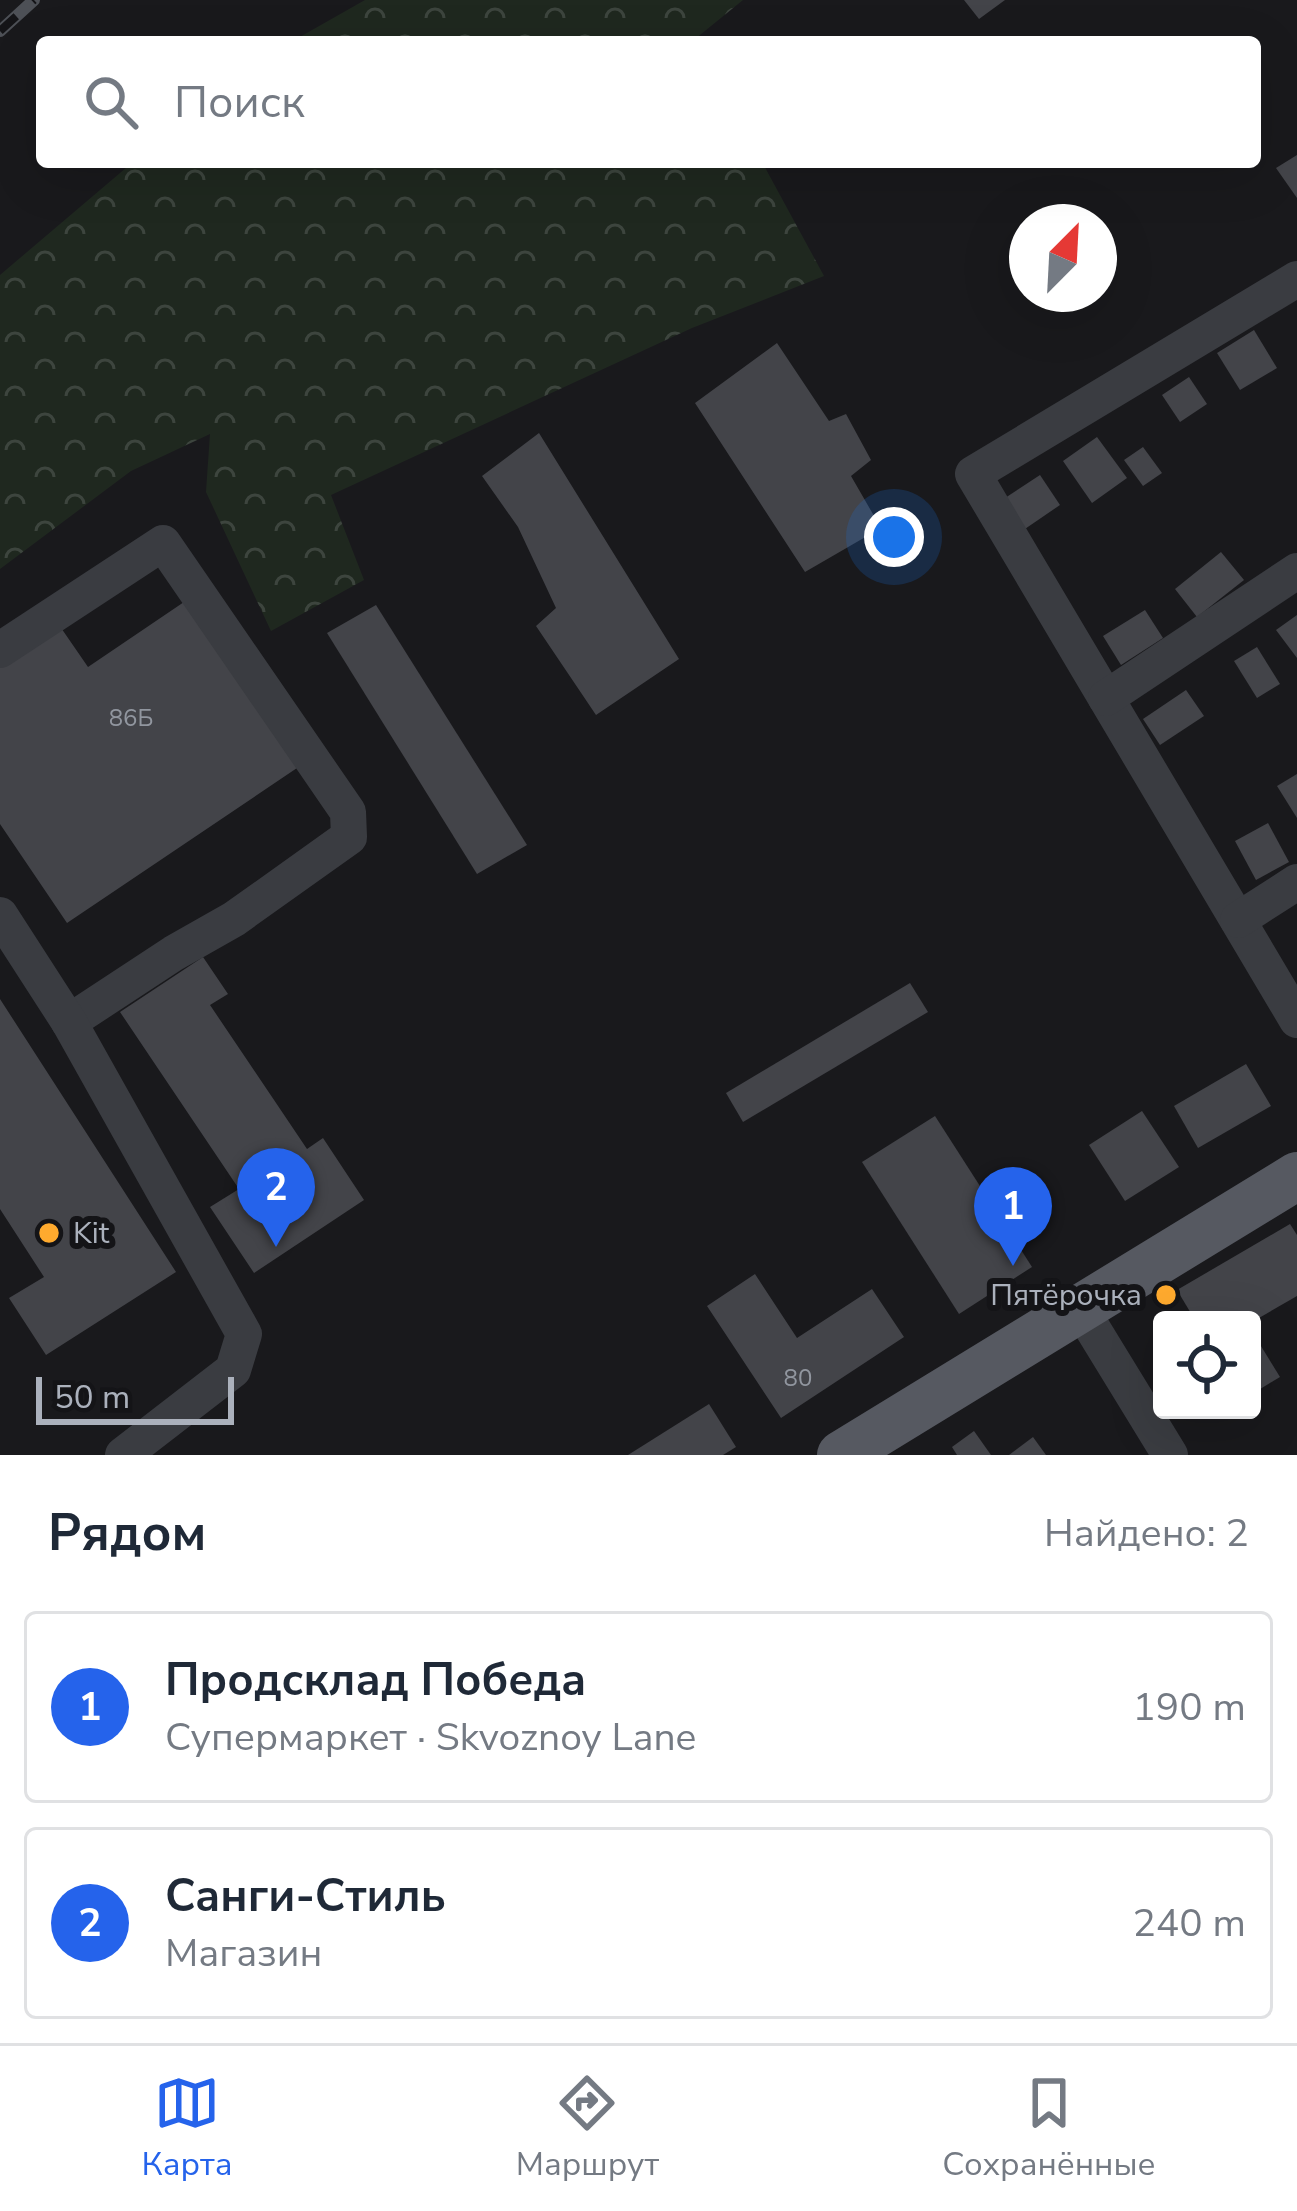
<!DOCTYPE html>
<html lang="ru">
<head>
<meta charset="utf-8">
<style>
  :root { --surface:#fff; --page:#f2f2f3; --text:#1f2937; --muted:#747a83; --line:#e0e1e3; --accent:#2563eb }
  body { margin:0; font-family:"Nunito Sans",sans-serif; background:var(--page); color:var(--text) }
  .controls { position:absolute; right:36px; bottom:36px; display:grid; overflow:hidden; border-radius:12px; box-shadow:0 12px 48px #0002 }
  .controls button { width:108px; height:108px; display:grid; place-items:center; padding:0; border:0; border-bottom:3px solid var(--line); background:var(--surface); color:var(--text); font:60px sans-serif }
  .compass { position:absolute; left:1009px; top:204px; width:108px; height:108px; border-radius:50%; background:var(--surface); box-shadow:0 12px 48px #0002; rotate:24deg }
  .scale { position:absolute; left:36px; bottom:30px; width:198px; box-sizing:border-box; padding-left:12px; border:6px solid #abb1bc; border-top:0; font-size:33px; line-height:42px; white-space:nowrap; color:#abb1bc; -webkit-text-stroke:9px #141417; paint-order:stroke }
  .you { position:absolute; left:894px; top:537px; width:42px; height:42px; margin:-30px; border:9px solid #fff; border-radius:50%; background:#1a73e8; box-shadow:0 0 0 18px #1a73e833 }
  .badge { display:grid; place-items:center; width:78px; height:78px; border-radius:50%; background:var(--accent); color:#fff; font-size:39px; font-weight:700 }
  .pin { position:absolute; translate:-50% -99px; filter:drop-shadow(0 3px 6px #0008) }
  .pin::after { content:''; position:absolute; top:63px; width:42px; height:36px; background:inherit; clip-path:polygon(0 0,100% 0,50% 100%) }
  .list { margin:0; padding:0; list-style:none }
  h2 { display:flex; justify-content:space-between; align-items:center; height:156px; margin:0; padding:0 48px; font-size:51px }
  h2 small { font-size:39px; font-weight:400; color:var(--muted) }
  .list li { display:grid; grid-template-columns:78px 1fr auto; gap:36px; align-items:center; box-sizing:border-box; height:192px; margin:0 24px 24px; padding:0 24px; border:3px solid var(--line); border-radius:12px }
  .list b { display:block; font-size:45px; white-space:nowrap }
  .list p { margin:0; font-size:39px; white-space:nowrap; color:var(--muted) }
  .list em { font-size:39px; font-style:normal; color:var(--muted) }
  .icon { flex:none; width:66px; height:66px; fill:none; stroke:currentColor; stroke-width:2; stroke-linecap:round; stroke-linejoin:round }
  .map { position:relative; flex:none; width:1297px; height:1455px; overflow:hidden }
  .search { position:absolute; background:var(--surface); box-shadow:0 12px 48px #0002; left:36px; right:36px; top:36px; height:132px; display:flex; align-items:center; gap:30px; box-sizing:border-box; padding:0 42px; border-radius:12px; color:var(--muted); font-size:45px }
  .sheet { height:588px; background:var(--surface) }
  nav { display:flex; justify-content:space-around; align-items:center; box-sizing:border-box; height:168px; border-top:3px solid var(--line); background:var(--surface); font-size:33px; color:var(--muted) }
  nav a { display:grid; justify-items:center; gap:6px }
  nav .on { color:var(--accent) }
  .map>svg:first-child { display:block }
</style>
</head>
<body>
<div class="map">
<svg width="1297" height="1455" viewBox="0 0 1297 1455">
  <defs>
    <pattern id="forest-crowns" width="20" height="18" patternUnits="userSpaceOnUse" patternTransform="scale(3)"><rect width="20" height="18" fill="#1f281f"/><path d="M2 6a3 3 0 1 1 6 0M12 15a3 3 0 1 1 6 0" fill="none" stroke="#3d453e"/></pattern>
  </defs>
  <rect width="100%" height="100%" fill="#19191c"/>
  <g fill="url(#forest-crowns)">
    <polygon points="365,0 743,0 695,39 696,42 291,42"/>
    <polygon points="133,162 762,162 824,276 692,328 331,495 364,580 271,631 206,492 210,434 131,471 0,569 0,275"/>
  </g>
  <g fill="#434449">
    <polygon points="964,0 1005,0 979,19"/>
    <polygon points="1297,155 1297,198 1276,168"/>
    <polygon points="1254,330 1277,368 1240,390 1217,353"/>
    <polygon points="777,343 829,421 846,414 871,460 851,476 881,528 805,572 695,403"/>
    <polygon points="1189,377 1207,404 1180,422 1162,395"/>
    <polygon points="539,433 679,659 596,715 536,626 556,608 518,527 482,476"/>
    <polygon points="1097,437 1127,478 1092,503 1063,461"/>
    <polygon points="1143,447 1162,473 1143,486 1124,460"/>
    <polygon points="1040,475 1060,505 1022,531 1002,500"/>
    <polygon points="1221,552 1244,580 1197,617 1175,589"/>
    <polygon points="184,602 297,768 67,923 0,824 0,661 57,622 88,667"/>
    <polygon points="376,605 527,845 477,874 327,633"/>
    <polygon points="1145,610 1163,638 1121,665 1103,636"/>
    <polygon points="1297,615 1297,658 1276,630"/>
    <polygon points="1257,647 1280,684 1257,698 1234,661"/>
    <polygon points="1186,690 1204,716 1160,745 1143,719"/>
    <polygon points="1297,774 1297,818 1277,786"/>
    <polygon points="1268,823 1289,862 1256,880 1235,841"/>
    <polygon points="203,957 228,994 210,1005 307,1149 323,1138 364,1200 254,1273 210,1207 239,1189 120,1012"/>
    <polygon points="910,983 928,1012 743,1122 726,1093"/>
    <polygon points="0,999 176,1272 46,1355 9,1298 44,1277 0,1209"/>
    <polygon points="1246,1064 1271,1106 1198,1148 1174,1106"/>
    <polygon points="1142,1111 1179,1167 1125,1201 1089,1145"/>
    <polygon points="935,1116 1032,1267 959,1314 862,1162"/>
    <polygon points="1290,1224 1297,1235 1297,1296 1252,1322 1195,1320 1177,1290"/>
    <polygon points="755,1274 797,1338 872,1289 904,1337 781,1418 707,1306"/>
    <polygon points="1256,1338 1280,1377 1252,1394 1252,1340"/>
    <polygon points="709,1404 736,1447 723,1455 628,1455"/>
    <polygon points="974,1431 991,1455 957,1455 952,1447"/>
    <polygon points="1033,1437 1046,1455 1009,1455"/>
  </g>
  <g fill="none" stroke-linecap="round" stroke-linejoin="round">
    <g stroke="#3a3c41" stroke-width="36">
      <polyline points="1297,279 973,474 1297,1020"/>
      <polyline points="0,650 163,543 348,812 349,837 234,919 174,953 69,1022"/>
      <polyline points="1106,698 1297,571"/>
      <polyline points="0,915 69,1022 244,1334 233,1370 123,1455"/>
      <polyline points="1238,920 1297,882"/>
      <polyline points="1080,1308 1170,1455"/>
    </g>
    <polyline stroke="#565961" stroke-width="48" points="841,1455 1297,1176"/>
    <defs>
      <polyline id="rail" points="0,31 34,0"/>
    </defs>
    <use href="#rail" stroke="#4d5056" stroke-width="12"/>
    <use href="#rail" stroke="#141417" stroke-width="8" stroke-dasharray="22" stroke-linecap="butt"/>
  </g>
  <g fill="#ffaa2e" stroke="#141417" stroke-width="4.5">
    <circle cx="49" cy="1233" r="12"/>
    <circle cx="1166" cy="1295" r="12"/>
  </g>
  <g text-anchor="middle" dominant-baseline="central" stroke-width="12" stroke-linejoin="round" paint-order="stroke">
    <g font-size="24" fill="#91969f">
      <text x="131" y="718">86Б</text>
      <text x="798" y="1378">80</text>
    </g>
    <g font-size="30" fill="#abb1bc" stroke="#141417" text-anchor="start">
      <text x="73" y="1233">Kit</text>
      <text x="1142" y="1295" text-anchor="end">Пятёрочка</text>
    </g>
  </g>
</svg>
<div class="controls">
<button><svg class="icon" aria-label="locate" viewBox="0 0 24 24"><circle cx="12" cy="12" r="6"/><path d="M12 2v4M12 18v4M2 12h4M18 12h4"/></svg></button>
</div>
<svg class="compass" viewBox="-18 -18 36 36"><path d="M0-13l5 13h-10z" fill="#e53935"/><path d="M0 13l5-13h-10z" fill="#747a83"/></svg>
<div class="scale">50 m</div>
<div class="you"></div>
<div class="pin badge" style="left:1013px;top:1266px">1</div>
<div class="pin badge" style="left:276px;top:1247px">2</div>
<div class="search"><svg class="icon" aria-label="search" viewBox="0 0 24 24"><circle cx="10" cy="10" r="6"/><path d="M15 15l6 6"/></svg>Поиск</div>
</div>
<section class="sheet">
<h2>Рядом<small>Найдено: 2</small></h2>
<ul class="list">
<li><span class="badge">1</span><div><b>Продсклад Победа</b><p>Супермаркет · Skvoznoy Lane</p></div><em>190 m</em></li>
<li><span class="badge">2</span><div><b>Санги-Стиль</b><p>Магазин</p></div><em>240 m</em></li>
</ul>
</section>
<nav>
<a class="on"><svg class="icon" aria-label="map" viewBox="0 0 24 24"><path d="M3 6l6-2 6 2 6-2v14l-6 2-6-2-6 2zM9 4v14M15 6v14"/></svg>Карта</a>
<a><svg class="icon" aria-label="directions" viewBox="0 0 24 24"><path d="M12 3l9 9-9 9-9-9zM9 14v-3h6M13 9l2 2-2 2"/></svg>Маршрут</a>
<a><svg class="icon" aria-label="saved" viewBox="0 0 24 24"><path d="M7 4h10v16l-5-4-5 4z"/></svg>Сохранённые</a>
</nav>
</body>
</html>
